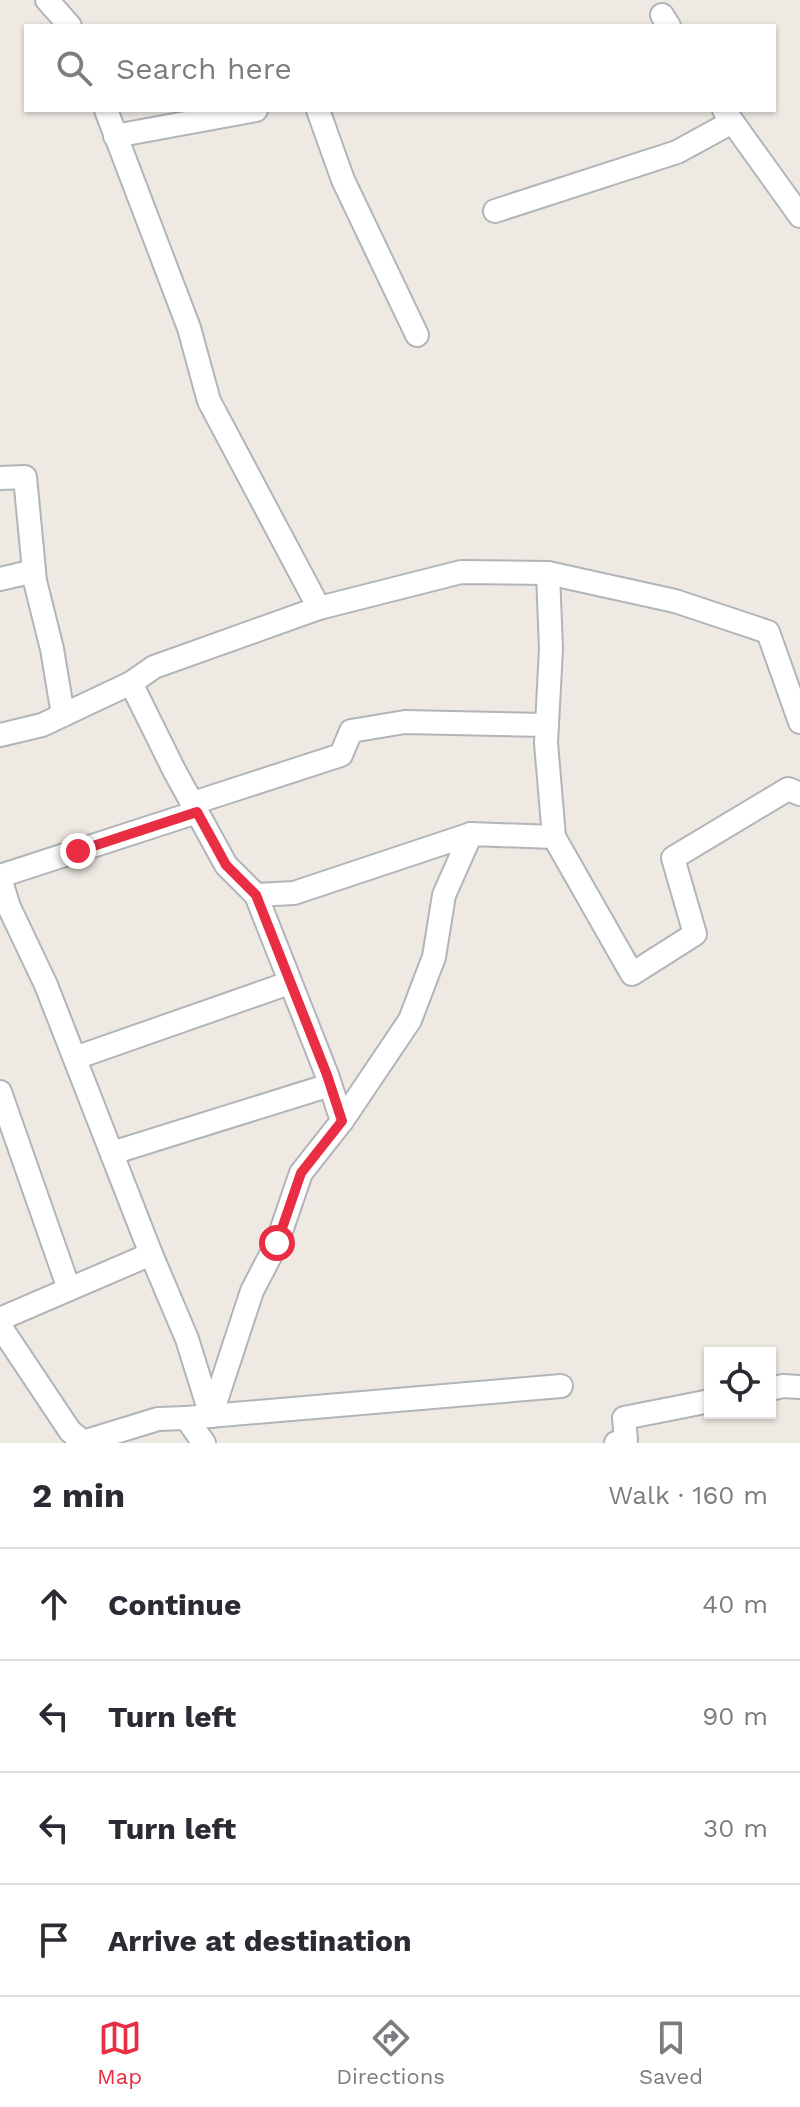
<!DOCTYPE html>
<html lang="en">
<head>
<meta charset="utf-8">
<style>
  :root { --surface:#fff; --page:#f2f2f3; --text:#2b2b33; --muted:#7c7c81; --line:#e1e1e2; --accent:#e92e44 }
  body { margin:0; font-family:"Work Sans",sans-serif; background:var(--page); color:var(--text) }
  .controls { position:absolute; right:24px; bottom:24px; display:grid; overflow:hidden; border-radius:0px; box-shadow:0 2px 6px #0004 }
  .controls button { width:72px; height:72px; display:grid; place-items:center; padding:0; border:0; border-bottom:2px solid var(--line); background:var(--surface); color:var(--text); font:40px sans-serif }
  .stop { position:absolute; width:24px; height:24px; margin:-18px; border:6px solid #e92e44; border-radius:50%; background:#fff }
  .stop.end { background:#e92e44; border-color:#fff; box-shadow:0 2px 8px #0008 }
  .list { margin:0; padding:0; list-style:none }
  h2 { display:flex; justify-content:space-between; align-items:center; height:104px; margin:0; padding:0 32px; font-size:34px }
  h2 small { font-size:26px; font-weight:400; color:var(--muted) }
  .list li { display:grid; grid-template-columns:52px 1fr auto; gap:24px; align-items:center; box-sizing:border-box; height:112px; padding:0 32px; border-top:2px solid var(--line) }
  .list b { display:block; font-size:30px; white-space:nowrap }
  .list em { font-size:26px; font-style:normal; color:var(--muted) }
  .icon { flex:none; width:44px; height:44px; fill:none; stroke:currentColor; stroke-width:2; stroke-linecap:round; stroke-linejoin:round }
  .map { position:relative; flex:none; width:800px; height:1443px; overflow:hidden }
  .search { position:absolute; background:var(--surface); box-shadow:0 2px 6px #0004; left:24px; right:24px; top:24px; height:88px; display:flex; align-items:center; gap:20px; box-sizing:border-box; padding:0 28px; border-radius:0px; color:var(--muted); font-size:30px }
  .sheet { height:552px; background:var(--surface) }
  nav { display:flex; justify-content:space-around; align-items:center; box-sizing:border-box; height:112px; border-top:2px solid var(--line); background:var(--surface); font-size:22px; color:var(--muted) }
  nav a { display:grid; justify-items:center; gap:4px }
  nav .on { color:var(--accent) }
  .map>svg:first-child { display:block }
</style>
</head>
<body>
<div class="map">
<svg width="800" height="1443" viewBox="0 0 800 1443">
  <rect width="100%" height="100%" fill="#eee9e3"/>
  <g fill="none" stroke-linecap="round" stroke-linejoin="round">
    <defs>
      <g id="minor">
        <polyline points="47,0 70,26"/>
        <polyline points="662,15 669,26"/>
        <polyline points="106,110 189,328 209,401 319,608"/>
        <polyline points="318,110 343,180 417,335"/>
        <polyline points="724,110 800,216"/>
        <polyline points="115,136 256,110"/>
        <polyline points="495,211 677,152 732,122"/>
        <polyline points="0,478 25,477 35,581 52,649 63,715"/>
        <polyline points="548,573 551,649 546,743 554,837 632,974 695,934 673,858 788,789 800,794"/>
        <polyline points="0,579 34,571"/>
        <polyline points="131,683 174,770 226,865 256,895 327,1075 342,1121 301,1173 277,1243 252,1291 211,1416"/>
        <polyline points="0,735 42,725 131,683 154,667 319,608 461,572 548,573 675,601 768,632 800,722"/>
        <polyline points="193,803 341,755 351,731 405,722 547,725"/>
        <polyline points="0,876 197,812"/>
        <polyline points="0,878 9,907 46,985 151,1254 187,1339 211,1416"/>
        <polyline points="256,895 294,893 471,834"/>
        <polyline points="75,1058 289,983"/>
        <polyline points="0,1092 69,1289"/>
        <polyline points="342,1121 410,1020 434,957 444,895 471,834 554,837"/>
        <polyline points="112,1153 330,1085"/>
        <polyline points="0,1319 151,1254"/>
        <polyline points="0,1326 70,1431 83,1442 158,1419 186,1418 204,1443"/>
        <polyline points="770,1389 783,1386 800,1387"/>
        <polyline points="186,1418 561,1386"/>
        <polyline points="616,1443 626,1440 624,1418 710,1401"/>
      </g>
    </defs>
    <use href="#minor" stroke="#b1b5b8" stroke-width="26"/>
    <use href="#minor" stroke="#fff" stroke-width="22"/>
  </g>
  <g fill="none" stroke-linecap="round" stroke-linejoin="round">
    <polyline stroke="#e92e44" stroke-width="10" points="78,851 197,812 226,865 256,895 327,1075 342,1121 301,1173 277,1243"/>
  </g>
</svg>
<div class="controls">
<button><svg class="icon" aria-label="locate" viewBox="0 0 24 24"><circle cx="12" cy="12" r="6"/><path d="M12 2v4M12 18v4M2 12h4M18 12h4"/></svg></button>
</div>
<div class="stop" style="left:277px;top:1243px"></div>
<div class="stop end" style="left:78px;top:851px"></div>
<div class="search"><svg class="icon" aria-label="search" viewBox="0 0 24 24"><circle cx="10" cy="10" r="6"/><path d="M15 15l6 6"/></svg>Search here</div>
</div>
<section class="sheet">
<h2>2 min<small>Walk · 160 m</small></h2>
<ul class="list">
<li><svg class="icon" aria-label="ahead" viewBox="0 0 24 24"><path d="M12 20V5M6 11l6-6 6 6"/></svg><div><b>Continue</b></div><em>40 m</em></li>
<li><svg class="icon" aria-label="left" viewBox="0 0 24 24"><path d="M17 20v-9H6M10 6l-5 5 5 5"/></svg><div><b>Turn left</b></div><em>90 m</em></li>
<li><svg class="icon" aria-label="left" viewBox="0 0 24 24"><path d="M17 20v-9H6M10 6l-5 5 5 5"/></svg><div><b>Turn left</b></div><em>30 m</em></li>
<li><svg class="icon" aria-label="arrive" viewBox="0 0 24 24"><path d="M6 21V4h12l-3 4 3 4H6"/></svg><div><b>Arrive at destination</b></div></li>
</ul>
</section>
<nav>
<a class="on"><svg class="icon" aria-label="map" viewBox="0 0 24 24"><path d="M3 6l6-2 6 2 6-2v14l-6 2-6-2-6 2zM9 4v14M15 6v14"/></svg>Map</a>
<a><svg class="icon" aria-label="directions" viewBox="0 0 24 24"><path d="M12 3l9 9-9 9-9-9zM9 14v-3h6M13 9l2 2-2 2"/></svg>Directions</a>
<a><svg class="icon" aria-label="saved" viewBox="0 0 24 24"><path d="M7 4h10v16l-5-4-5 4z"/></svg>Saved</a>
</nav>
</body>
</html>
